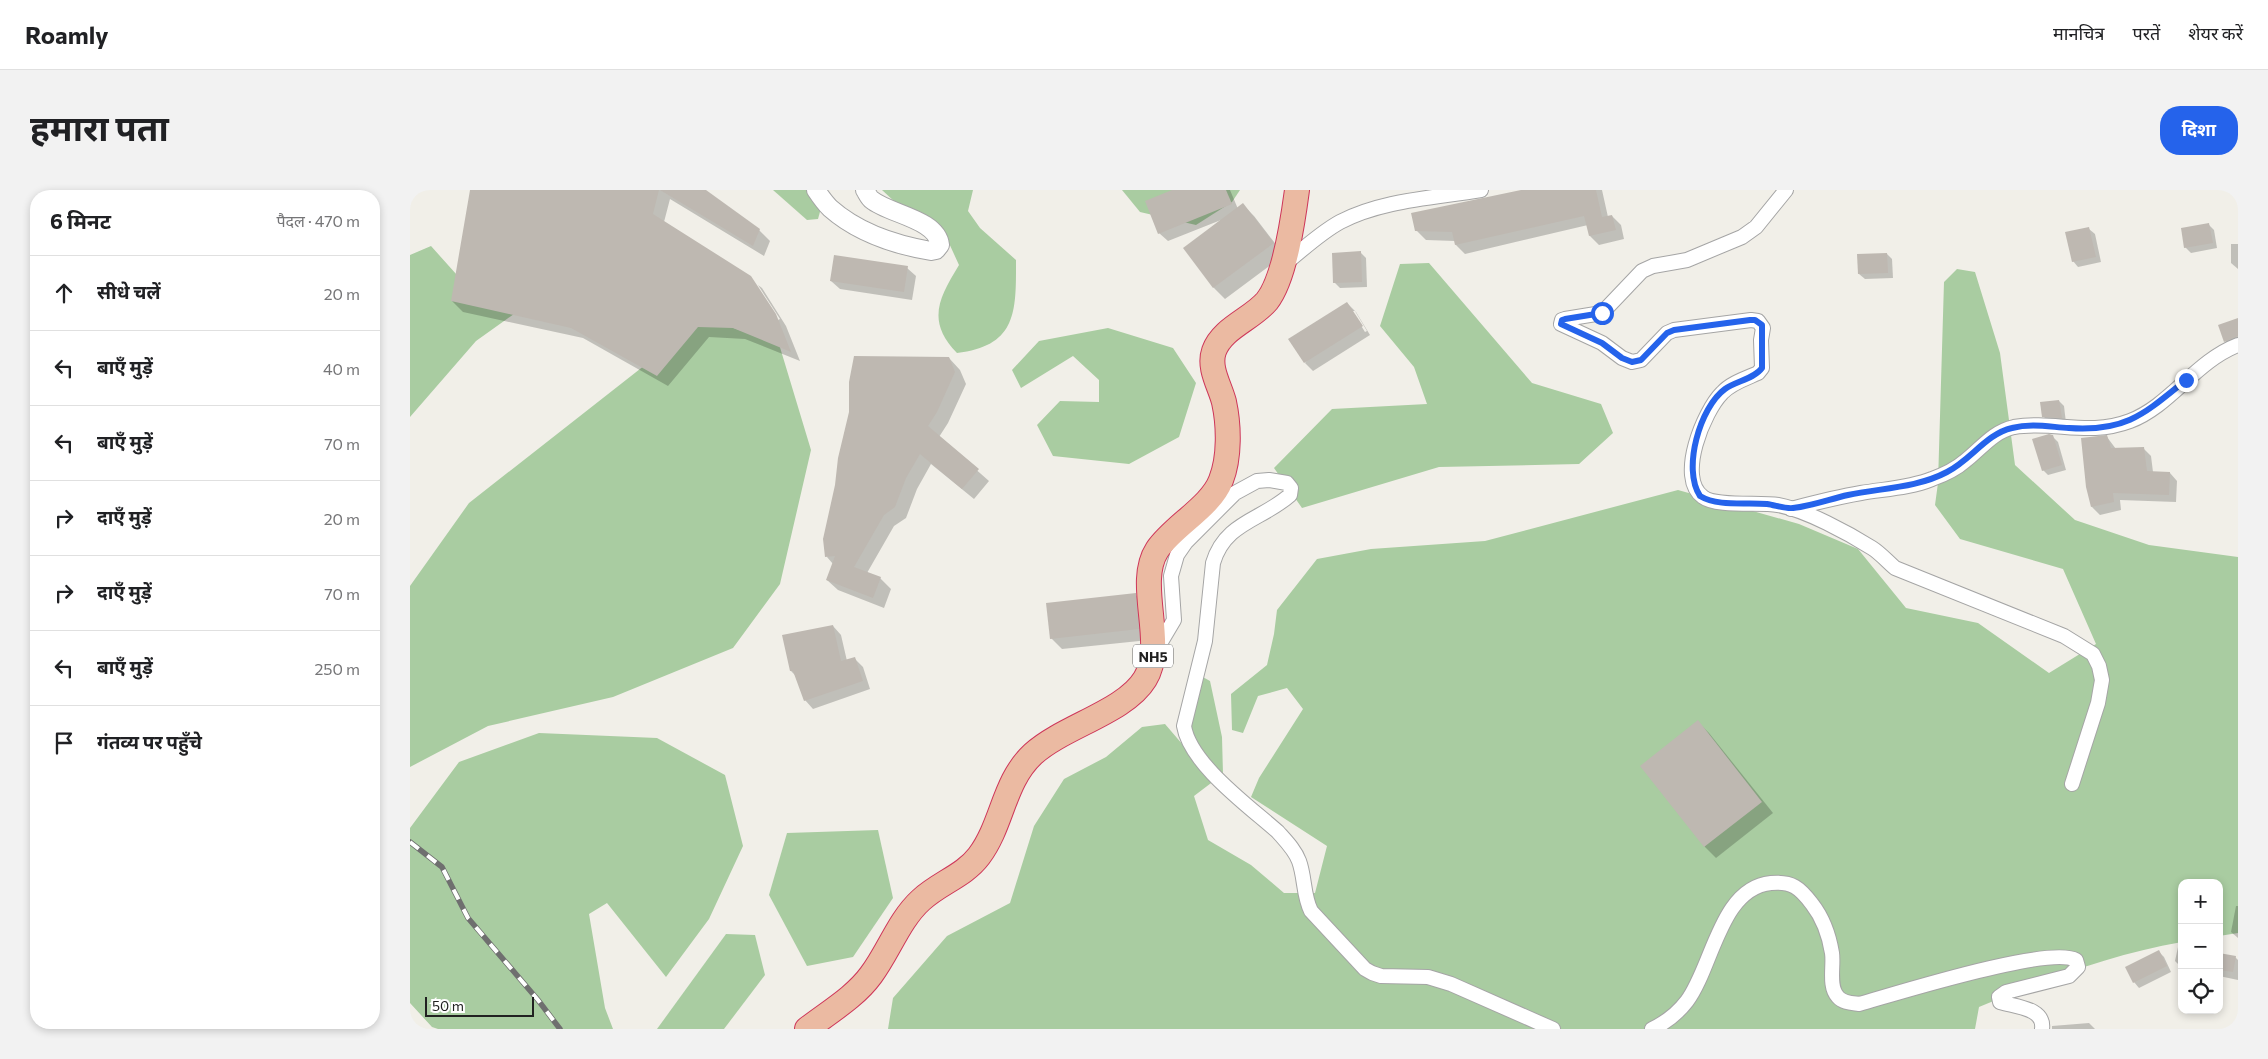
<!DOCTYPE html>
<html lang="hi">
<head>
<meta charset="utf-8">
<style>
  :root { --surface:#fff; --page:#f2f2f2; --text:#202124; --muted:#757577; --line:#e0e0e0; --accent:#2563eb }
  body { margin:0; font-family:Commissioner,"Noto Sans Devanagari",sans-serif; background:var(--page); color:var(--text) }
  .controls { position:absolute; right:15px; bottom:15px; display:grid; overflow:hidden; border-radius:10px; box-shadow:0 2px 8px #0003 }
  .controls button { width:45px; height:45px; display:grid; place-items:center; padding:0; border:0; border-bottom:1px solid var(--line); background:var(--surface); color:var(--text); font:25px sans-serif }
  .scale { position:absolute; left:15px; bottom:12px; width:109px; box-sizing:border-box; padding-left:5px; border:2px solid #212121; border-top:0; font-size:14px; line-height:18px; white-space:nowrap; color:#212121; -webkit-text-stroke:4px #fff; paint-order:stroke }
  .stop { position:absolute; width:15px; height:15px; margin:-11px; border:4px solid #2563eb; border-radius:50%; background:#fff }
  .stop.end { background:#2563eb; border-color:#fff; box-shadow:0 1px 5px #0008 }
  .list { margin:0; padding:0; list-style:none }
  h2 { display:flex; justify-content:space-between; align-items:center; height:65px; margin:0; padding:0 20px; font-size:21px }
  h2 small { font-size:16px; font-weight:400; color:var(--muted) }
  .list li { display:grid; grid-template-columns:32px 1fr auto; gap:15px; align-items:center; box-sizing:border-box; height:75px; padding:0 20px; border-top:1px solid var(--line) }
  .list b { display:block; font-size:19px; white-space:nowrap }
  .list em { font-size:16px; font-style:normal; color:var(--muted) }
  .icon { flex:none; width:28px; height:28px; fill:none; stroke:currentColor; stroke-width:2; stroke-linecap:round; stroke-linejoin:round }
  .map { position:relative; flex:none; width:1828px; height:839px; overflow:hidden; border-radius:20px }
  header { display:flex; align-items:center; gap:30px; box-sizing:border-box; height:70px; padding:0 25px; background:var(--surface); border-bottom:1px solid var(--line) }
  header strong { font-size:24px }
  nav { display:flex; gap:28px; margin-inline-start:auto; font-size:18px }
  .intro { display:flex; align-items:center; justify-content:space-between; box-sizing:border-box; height:120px; padding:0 30px }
  h1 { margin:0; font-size:35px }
  .button { padding:12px 22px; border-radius:20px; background:var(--accent); color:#fff; font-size:18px; font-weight:700 }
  main { display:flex; gap:30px; padding:0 30px }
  aside { flex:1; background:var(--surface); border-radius:20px; box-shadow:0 2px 8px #0003 }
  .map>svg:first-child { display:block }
</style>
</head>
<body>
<header>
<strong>Roamly</strong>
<nav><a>मानचित्र</a><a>परतें</a><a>शेयर करें</a></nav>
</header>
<div class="intro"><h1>हमारा पता</h1><a class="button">दिशा</a></div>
<main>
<aside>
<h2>6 मिनट<small>पैदल · 470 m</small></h2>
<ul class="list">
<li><svg class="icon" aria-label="ahead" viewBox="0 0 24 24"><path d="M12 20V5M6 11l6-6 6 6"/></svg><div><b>सीधे चलें</b></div><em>20 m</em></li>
<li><svg class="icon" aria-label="left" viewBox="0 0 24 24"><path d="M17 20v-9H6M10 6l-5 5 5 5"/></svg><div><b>बाएँ मुड़ें</b></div><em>40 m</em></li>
<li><svg class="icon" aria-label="left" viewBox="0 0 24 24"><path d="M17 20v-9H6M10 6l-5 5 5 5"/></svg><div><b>बाएँ मुड़ें</b></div><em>70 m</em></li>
<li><svg class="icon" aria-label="right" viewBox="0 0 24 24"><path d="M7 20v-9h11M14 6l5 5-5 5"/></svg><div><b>दाएँ मुड़ें</b></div><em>20 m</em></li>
<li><svg class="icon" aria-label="right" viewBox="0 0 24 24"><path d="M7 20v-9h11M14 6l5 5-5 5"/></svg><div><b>दाएँ मुड़ें</b></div><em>70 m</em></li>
<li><svg class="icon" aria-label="left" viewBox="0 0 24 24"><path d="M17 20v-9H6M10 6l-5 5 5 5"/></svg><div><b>बाएँ मुड़ें</b></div><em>250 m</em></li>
<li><svg class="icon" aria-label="arrive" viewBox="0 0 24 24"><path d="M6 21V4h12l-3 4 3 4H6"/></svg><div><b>गंतव्य पर पहुँचे</b></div></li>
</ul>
</aside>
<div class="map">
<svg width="1828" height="839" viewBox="0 0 1828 839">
  <rect width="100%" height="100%" fill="#f1efe8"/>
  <g fill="#a9cca1">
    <polygon points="363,0 416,0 408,29 397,30"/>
    <path d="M472 0H563L558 21 570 38 606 70C606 120 608 156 547 163 516 131 529 108 549 75L538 51 499 25Z"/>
    <polygon points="712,0 830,0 822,12 786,35 730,22"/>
    <polygon points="21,56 55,94 128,107 66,151 0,227 0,65"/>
    <polygon points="1019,73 1122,193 1191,214 1203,243 1169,274 1029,277 892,318 864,278 922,219 1017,214 1004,177 970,136 990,74"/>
    <path d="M1547 79 1565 82 1590 163 1605 275 1665 330 1739 355 1828 367V743L1809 746V693H1772V752C1699 765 1637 789 1569 817L1565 839H478L483 808 537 746 600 713 624 636 654 589 696 567 732 537 755 534 779 562 777 522 791 486 800 491 812 547 813 584 784 606 798 650 841 675 874 703H905L917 656 841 607 849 588 893 519 877 498 848 506 833 543 822 540 821 504 857 475 864 444 867 420 907 369 961 359 1075 351 1268 300 1389 334 1448 359 1496 418 1568 433 1639 483 1686 454 1653 379 1550 349 1525 315 1528 293 1534 92Z"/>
    <polygon points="295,128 369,154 401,260 370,394 323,458 203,507 78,536 0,577 0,396 59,313"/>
    <polygon points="698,138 763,158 786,193 769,247 719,274 643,266 627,235 650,211 689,212 689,190 663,166 611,198 602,180 629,151"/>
    <polygon points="129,543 247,548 315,585 333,656 299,729 256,787 197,713 179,724 195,818 203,839 28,839 22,837 0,813 0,638 49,572"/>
    <polygon points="468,640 483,708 443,767 397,776 359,705 377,643"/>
    <polygon points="316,744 345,745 355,785 314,839 247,839"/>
  </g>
  <g fill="#0003" fill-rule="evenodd">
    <polygon points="61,0 294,0 349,40 360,51 354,66 260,9 254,32 340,87 368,130 370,129 348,95 352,98 376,136 390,171 335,149 299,147 258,196 173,148 53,122 42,111"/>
    <polygon points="765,0 820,0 828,19 833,15 844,26 874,65 815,109 804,98 775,58 811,30 758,51 749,43"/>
    <polygon points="1114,0 1192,0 1198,27 1202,26 1211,35 1214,49 1189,55 1180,46 1178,35 1055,64 1046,55 1045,51 1016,50 1007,41"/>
    <polygon points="1799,35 1804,40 1807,58 1781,63 1775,57"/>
    <polygon points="1679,39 1685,44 1691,72 1668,77 1663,71"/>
    <polygon points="1821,54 1828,54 1828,79 1821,73"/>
    <polygon points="950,62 956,68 957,97 930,98 924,92"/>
    <polygon points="1477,64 1482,69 1483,88 1455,89 1449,84"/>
    <polygon points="497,78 506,86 502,110 430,99 421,91"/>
    <path d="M937 113 946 122 960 145 903 181 895 173ZM942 121H945L957 141 955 142Z"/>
    <polygon points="1828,129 1828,154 1821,157 1815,151"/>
    <polygon points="539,168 550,180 556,194 538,233 529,247 579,291 564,309 521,274 507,299 496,328 484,336 457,383 470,388 481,399 474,418 428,400 417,390 423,374 417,367"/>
    <polygon points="1649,211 1654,216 1656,233 1639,232 1633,226"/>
    <polygon points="1642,246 1648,252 1656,280 1638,285 1633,280"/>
    <polygon points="1697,247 1706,259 1733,258 1741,266 1743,282 1760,283 1767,291 1766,312 1710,310 1711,320 1690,325 1682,317"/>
    <polygon points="725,404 736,416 739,450 652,459 641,448"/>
    <polygon points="423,436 431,445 437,471 444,468 453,477 460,499 403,519 395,510 386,486 381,481"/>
    <polygon points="1288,532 1299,543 1363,623 1306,668 1295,657 1232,576"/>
    <polygon points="1826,716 1828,716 1828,748 1821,742"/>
    <polygon points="1768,757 1772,758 1772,778 1765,771"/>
    <polygon points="1748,761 1754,767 1761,782 1729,798 1724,792"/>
    <polygon points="1809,765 1825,767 1828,770 1828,790 1809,786"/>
    <polygon points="1679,833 1685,839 1642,839 1642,836"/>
  </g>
  <g fill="#beb8b1">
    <polygon points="60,0 249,0 243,24 341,86 366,124 381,162 323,138 288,137 247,186 161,138 41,111"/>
    <polygon points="250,0 296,0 350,39 343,56"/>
    <polygon points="762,0 816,0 822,14 748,44 735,11"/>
    <polygon points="1111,0 1186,0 1192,27 1202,25 1206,40 1179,46 1174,26 1045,55 1042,42 1005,41 1001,23"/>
    <polygon points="833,13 864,53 803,98 773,58"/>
    <polygon points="1799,33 1803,53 1774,58 1771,38"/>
    <polygon points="1679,37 1686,67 1662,72 1655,42"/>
    <polygon points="951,61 952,92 923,93 922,63"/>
    <polygon points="1477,63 1478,83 1448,84 1447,64"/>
    <polygon points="424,65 498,76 494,102 420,91"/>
    <polygon points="937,112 953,136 894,173 878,149"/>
    <polygon points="1828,128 1828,146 1814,152 1808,135"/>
    <polygon points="444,166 539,167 545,182 527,222 518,236 569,279 552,299 510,264 496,288 485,317 474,325 444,377 471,387 463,408 416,390 425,366 415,367 413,349 425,295 428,268 439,222 439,192"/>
    <polygon points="1649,210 1652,228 1632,227 1630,212"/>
    <polygon points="1639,244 1643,245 1652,275 1632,281 1622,249"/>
    <polygon points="1697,245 1701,258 1734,257 1737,281 1760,282 1759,305 1703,303 1704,312 1681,317 1676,297 1671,248"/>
    <polygon points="726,403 729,439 640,449 636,413"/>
    <polygon points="423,435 431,471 445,467 453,491 394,511 383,481 380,481 372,445"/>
    <polygon points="1288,530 1352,612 1294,657 1230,576"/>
    <polygon points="1749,760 1757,776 1723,793 1715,777"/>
    <polygon points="1809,763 1826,766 1823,782 1809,780"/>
  </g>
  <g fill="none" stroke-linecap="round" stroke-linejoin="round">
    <defs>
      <g id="minor">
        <path d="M1376 0 1346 37 1332 47 1277 70 1243 76 1232 81 1192 123 1155 129 1152 130 1151 134 1192 153 1212 168 1222 172 1231 170 1257 143 1264 140 1341 130 1348 131 1353 138 1351 150 1352 178 1348 183C1337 188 1321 193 1312 203 1294 221 1266 288 1293 307 1306 317 1350 312 1368 315 1396 320 1438 343 1462 358 1470 363 1477 371 1485 378L1654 446 1683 464 1689 476 1692 490 1688 513 1662 594"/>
        <path d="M875 74C892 60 910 43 930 32 972 10 1024 8 1071 0"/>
        <path d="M1381 319C1404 313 1427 307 1451 303 1474 299 1500 298 1522 289 1533 285 1546 279 1555 271 1571 259 1582 242 1604 237 1644 230 1678 247 1720 231 1760 216 1786 171 1828 155"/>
        <path d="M745 462 764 430 761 386 767 365 776 352 825 303 847 291 859 290 877 293 881 298 880 305C852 330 815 332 803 373L795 451 774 536C780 574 840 617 868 642 876 651 885 660 889 671 895 687 893 705 901 721L955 779 962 783 971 786 1018 787 1041 794 1143 839"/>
        <path d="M1242 839C1257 832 1267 824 1277 811 1303 776 1310 698 1361 693 1382 691 1390 698 1402 714 1413 728 1419 745 1422 763 1424 775 1418 797 1428 807 1433 813 1442 813 1449 814 1485 804 1639 755 1666 770L1668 777 1659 786 1596 802 1589 807 1590 812C1606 817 1635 818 1632 839"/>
      </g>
      <path id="tertiary" d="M406 0C410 6 415 13 420 18 447 42 486 55 521 61L526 60 530 55C527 29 479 24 462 10 459 8 457 3 455 0"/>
      <path id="trunk" d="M397 839C419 822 445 807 461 785 479 761 489 730 511 710 529 693 554 686 569 666 593 634 593 592 623 564 654 536 715 522 735 489 757 454 725 394 747 360 763 336 801 317 811 290 820 267 819 235 814 212 810 196 798 178 804 161 812 138 842 129 857 111 875 88 883 30 887 0"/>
    </defs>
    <use href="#minor" stroke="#a5a5a5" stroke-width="16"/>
    <use href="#tertiary" stroke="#a5a5a5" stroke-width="20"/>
    <use href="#trunk" stroke="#ce3659" stroke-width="26"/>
    <use href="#minor" stroke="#fff" stroke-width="14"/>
    <use href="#tertiary" stroke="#fff" stroke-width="18"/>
    <use href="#trunk" stroke="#ebbaa2" stroke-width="24"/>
    <defs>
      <polyline id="rail" points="0,652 32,677 58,728 128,810 150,839"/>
    </defs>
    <use href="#rail" stroke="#6f6f6f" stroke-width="5.5"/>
    <use href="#rail" stroke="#fff" stroke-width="4" stroke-dasharray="11" stroke-linecap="butt"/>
  </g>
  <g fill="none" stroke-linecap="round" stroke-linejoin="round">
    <path stroke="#2563eb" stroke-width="6" d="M1192 123 1155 129 1152 130 1151 134 1192 153 1212 168 1222 172 1231 170 1257 143 1264 140 1340 130H1345L1352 135V178C1344 189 1326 191 1315 199 1290 217 1272 279 1290 306 1308 317 1336 312 1357 314 1365 315 1375 319 1383 318 1402 316 1420 309 1438 305 1471 298 1507 298 1537 282 1561 270 1576 244 1602 238 1621 233 1640 237 1659 238 1716 242 1734 224 1776 190"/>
  </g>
  <g text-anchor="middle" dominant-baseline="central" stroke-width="5" stroke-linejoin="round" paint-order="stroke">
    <rect fill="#fff" stroke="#646464" stroke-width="1" x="723" y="454.5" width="40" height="23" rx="4"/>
    <g font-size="14" font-weight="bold" fill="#212121">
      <text x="743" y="466">NH5</text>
    </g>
  </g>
</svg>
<div class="controls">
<button>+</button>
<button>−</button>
<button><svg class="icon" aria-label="locate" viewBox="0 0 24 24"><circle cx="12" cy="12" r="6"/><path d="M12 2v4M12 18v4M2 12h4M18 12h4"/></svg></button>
</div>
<div class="scale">50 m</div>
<div class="stop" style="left:1192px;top:123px"></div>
<div class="stop end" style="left:1776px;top:190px"></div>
</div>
</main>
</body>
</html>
